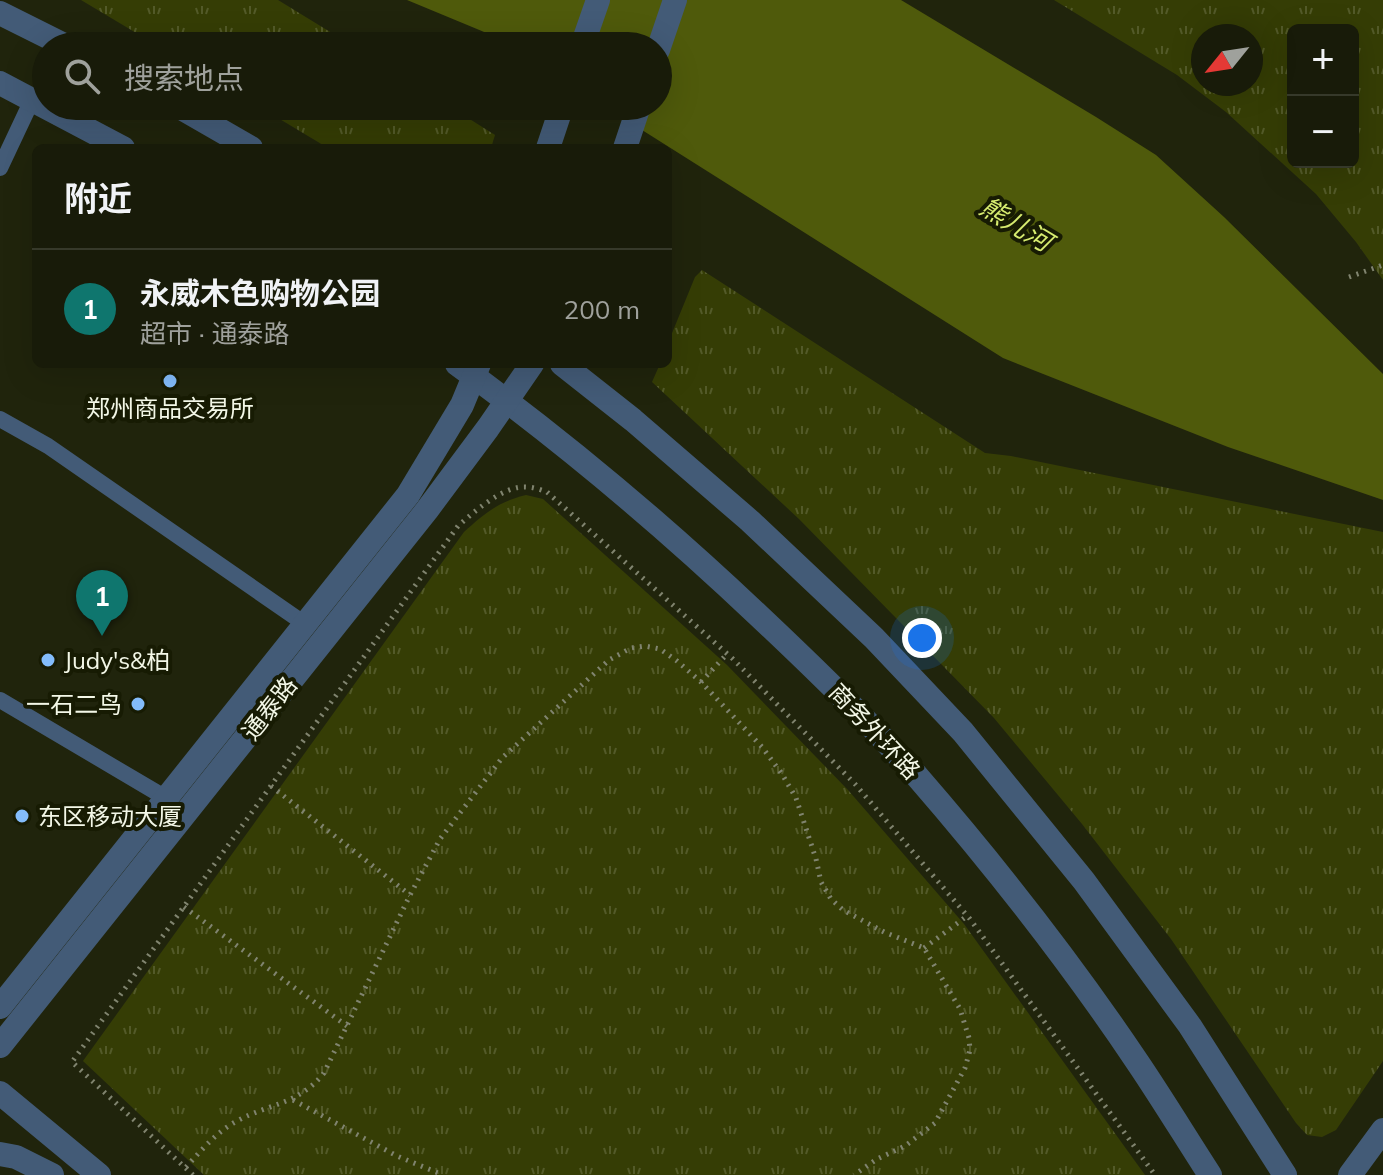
<!DOCTYPE html>
<html lang="zh">
<head>
<meta charset="utf-8">
<style>
  :root { --surface:#181b09; --page:#252817; --text:#f1f3f6; --muted:#9fa19c; --line:#36392a; --accent:#0f766e }
  body { margin:0; font-family:Mulish,"Noto Sans SC",sans-serif; background:var(--page); color:var(--text) }
  .controls { position:absolute; right:24px; top:24px; display:grid; overflow:hidden; border-radius:12px; box-shadow:0 8px 32px #0002 }
  .controls button { width:72px; height:72px; display:grid; place-items:center; padding:0; border:0; border-bottom:2px solid var(--line); background:var(--surface); color:var(--text); font:40px sans-serif }
  .compass { position:absolute; left:1191px; top:24px; width:72px; height:72px; border-radius:50%; background:var(--surface); box-shadow:0 8px 32px #0002; rotate:240deg }
  .you { position:absolute; left:922px; top:638px; width:28px; height:28px; margin:-20px; border:6px solid #fff; border-radius:50%; background:#1a73e8; box-shadow:0 0 0 12px #1a73e833 }
  .badge { display:grid; place-items:center; width:52px; height:52px; border-radius:50%; background:var(--accent); color:#fff; font-size:26px; font-weight:700 }
  .pin { position:absolute; translate:-50% -66px; filter:drop-shadow(0 2px 4px #0008) }
  .pin::after { content:''; position:absolute; top:42px; width:28px; height:24px; background:inherit; clip-path:polygon(0 0,100% 0,50% 100%) }
  .list { margin:0; padding:0; list-style:none }
  h2 { display:flex; justify-content:space-between; align-items:center; height:104px; margin:0; padding:0 32px; font-size:34px }
  h2 small { font-size:26px; font-weight:400; color:var(--muted) }
  .list li { display:grid; grid-template-columns:52px 1fr auto; gap:24px; align-items:center; box-sizing:border-box; height:120px; padding:0 32px; border-top:2px solid var(--line) }
  .list b { display:block; font-size:30px; white-space:nowrap }
  .list p { margin:0; font-size:26px; white-space:nowrap; color:var(--muted) }
  .list em { font-size:26px; font-style:normal; color:var(--muted) }
  .icon { flex:none; width:44px; height:44px; fill:none; stroke:currentColor; stroke-width:2; stroke-linecap:round; stroke-linejoin:round }
  .map { position:relative; flex:none; width:1383px; height:1175px; overflow:hidden }
  .search { position:absolute; background:var(--surface); box-shadow:0 8px 32px #0002; left:32px; top:32px; width:640px; height:88px; display:flex; align-items:center; gap:20px; box-sizing:border-box; padding:0 28px; border-radius:44px; color:var(--muted); font-size:30px }
  .panel { position:absolute; background:var(--surface); box-shadow:0 8px 32px #0002; left:32px; top:144px; width:640px; height:224px; border-radius:12px }
  .map>svg:first-child { display:block }
</style>
</head>
<body>
<div class="map">
<svg width="1383" height="1175" viewBox="0 0 1383 1175">
  <defs>
    <pattern id="park-tufts" width="24" height="20" patternUnits="userSpaceOnUse" patternTransform="scale(2)"><rect width="24" height="20" fill="#353d05"/><path d="M3 7l-1-3M5 7V3M7 7l1-3M15 17l-1-3M17 17v-4M19 17l1-3" fill="none" stroke="#535a29"/></pattern>
  </defs>
  <rect width="100%" height="100%" fill="#20240c"/>
  <g fill="url(#park-tufts)" fill-rule="evenodd">
    <polygon points="81,0 278,0 353,46 158,46"/>
    <path d="M1054 0H1383V280L1356 242 1316 194 1226 112 1177 75ZM1293 30H1353V162H1293ZM1251 36V84H1203V36Z"/>
    <polygon points="258,106 449,106 495,135 491,148 328,148"/>
    <polygon points="702,270 985,453 1011,456 1383,532 1383,1061 1336,1130 1322,1137 1307,1135 1296,1123 1171,939 1082,824 994,718 799,519 652,382 660,364 668,364 668,343 695,277"/>
    <path d="M526 495 543 499 727 665 848 790 964 924 1145 1175H204L83 1061 464 532C485 513 498 502 526 495Z"/>
  </g>
  <polygon fill="#4f5a0b" points="407,0 901,0 1096,117 1156,155 1224,217 1383,374 1383,500 1228,447 1003,358 604,106 658,106 658,46 508,46 489,34"/>
  <g fill="none" stroke-linecap="round" stroke-linejoin="round">
    <g stroke="#80846f" stroke-width="5" stroke-dasharray="2 6" stroke-linecap="butt">
      <polyline points="1349,277 1383,265"/>
      <polyline points="701,682 727,654"/>
      <polyline points="271,786 410,895"/>
      <polyline points="184,907 347,1026"/>
      <polyline points="924,948 967,916"/>
      <polyline points="293,1100 397,1156 443,1175"/>
      <path d="M186 1167C201 1151 216 1132 237 1121 270 1103 298 1105 324 1073L410 895 440 839 502 758 609 660 631 648 645 646 660 649 677 661 701 682 762 747 782 774 796 798 816 859 821 882 831 899 843 910 884 932 924 948 960 1009 969 1038 970 1050 965 1068 935 1123 905 1146 877 1159 854 1175"/>
      <path d="M193 1175 72 1062 458 526C475 511 504 485 527 487 534 487 541 490 547 492L733 659 855 784 970 919 1155 1175"/>
    </g>
    <g stroke="#435b77" stroke-width="16">
      <polyline points="0,168 32,100"/>
      <polyline points="0,419 48,446 305,624"/>
      <polyline points="0,700 166,798"/>
    </g>
    <g stroke="#435b77" stroke-width="24">
      <polyline points="0,1093 99,1175"/>
      <polyline points="1350,1175 1383,1130"/>
    </g>
    <g stroke="#435b77" stroke-width="24">
      <polyline points="0,13 66,46"/>
      <polyline points="582,46 598,0"/>
      <polyline points="658,50 675,0"/>
      <polyline points="0,83 123,148"/>
      <polyline points="178,106 251,148"/>
      <polyline points="548,148 562,106"/>
      <polyline points="625,148 639,106"/>
      <path d="M457 364C563 441 664 526 759 616 813 667 867 719 916 775 995 866 1071 963 1138 1063 1163 1100 1186 1138 1210 1175"/>
      <polyline points="562,364 633,420 750,521 874,638 963,732 1084,881 1190,1026 1285,1175"/>
      <polyline points="0,1007 408,495 462,405 479,364"/>
      <polyline points="0,1046 427,510 488,428 532,364"/>
      <polyline points="0,1154 16,1157 52,1175"/>
    </g>
  </g>
  <g fill="#83bcfb" stroke="#171b03" stroke-width="3">
    <circle cx="170" cy="381" r="8"/>
    <circle cx="48" cy="660" r="8"/>
    <circle cx="138" cy="704" r="8"/>
    <circle cx="22" cy="816" r="8"/>
  </g>
  <g text-anchor="middle" dominant-baseline="central" stroke-width="8" stroke-linejoin="round" paint-order="stroke">
    <g font-size="24" fill="#f3f7e7" stroke="#171b03" text-anchor="start">
      <text x="170" y="408" text-anchor="middle">郑州商品交易所</text>
      <text x="64" y="660">Judy's&amp;柏</text>
      <text x="122" y="704" text-anchor="end">一石二鸟</text>
      <text x="38" y="816">东区移动大厦</text>
    </g>
    <g font-size="24" fill="#f3f7e7" stroke="#171b03">
      <text transform="translate(269 708) rotate(-52)">通泰路</text>
      <text transform="translate(875 731) rotate(47)">商务外环路</text>
    </g>
    <g font-size="26" font-style="italic" fill="#d6eb6f" stroke="#171b03">
      <text transform="translate(1016 224) rotate(31)">熊儿河</text>
    </g>
  </g>
</svg>
<div class="controls">
<button>+</button>
<button>−</button>
</div>
<svg class="compass" viewBox="-18 -18 36 36"><path d="M0-13l5 13h-10z" fill="#e53935"/><path d="M0 13l5-13h-10z" fill="#9fa19c"/></svg>
<div class="you"></div>
<div class="pin badge" style="left:102px;top:636px">1</div>
<div class="search"><svg class="icon" aria-label="search" viewBox="0 0 24 24"><circle cx="10" cy="10" r="6"/><path d="M15 15l6 6"/></svg>搜索地点</div>
<section class="panel">
<h2>附近<small></small></h2>
<ul class="list">
<li><span class="badge">1</span><div><b>永威木色购物公园</b><p>超市 · 通泰路</p></div><em>200 m</em></li>
</ul>
</section>
</div>
</body>
</html>
